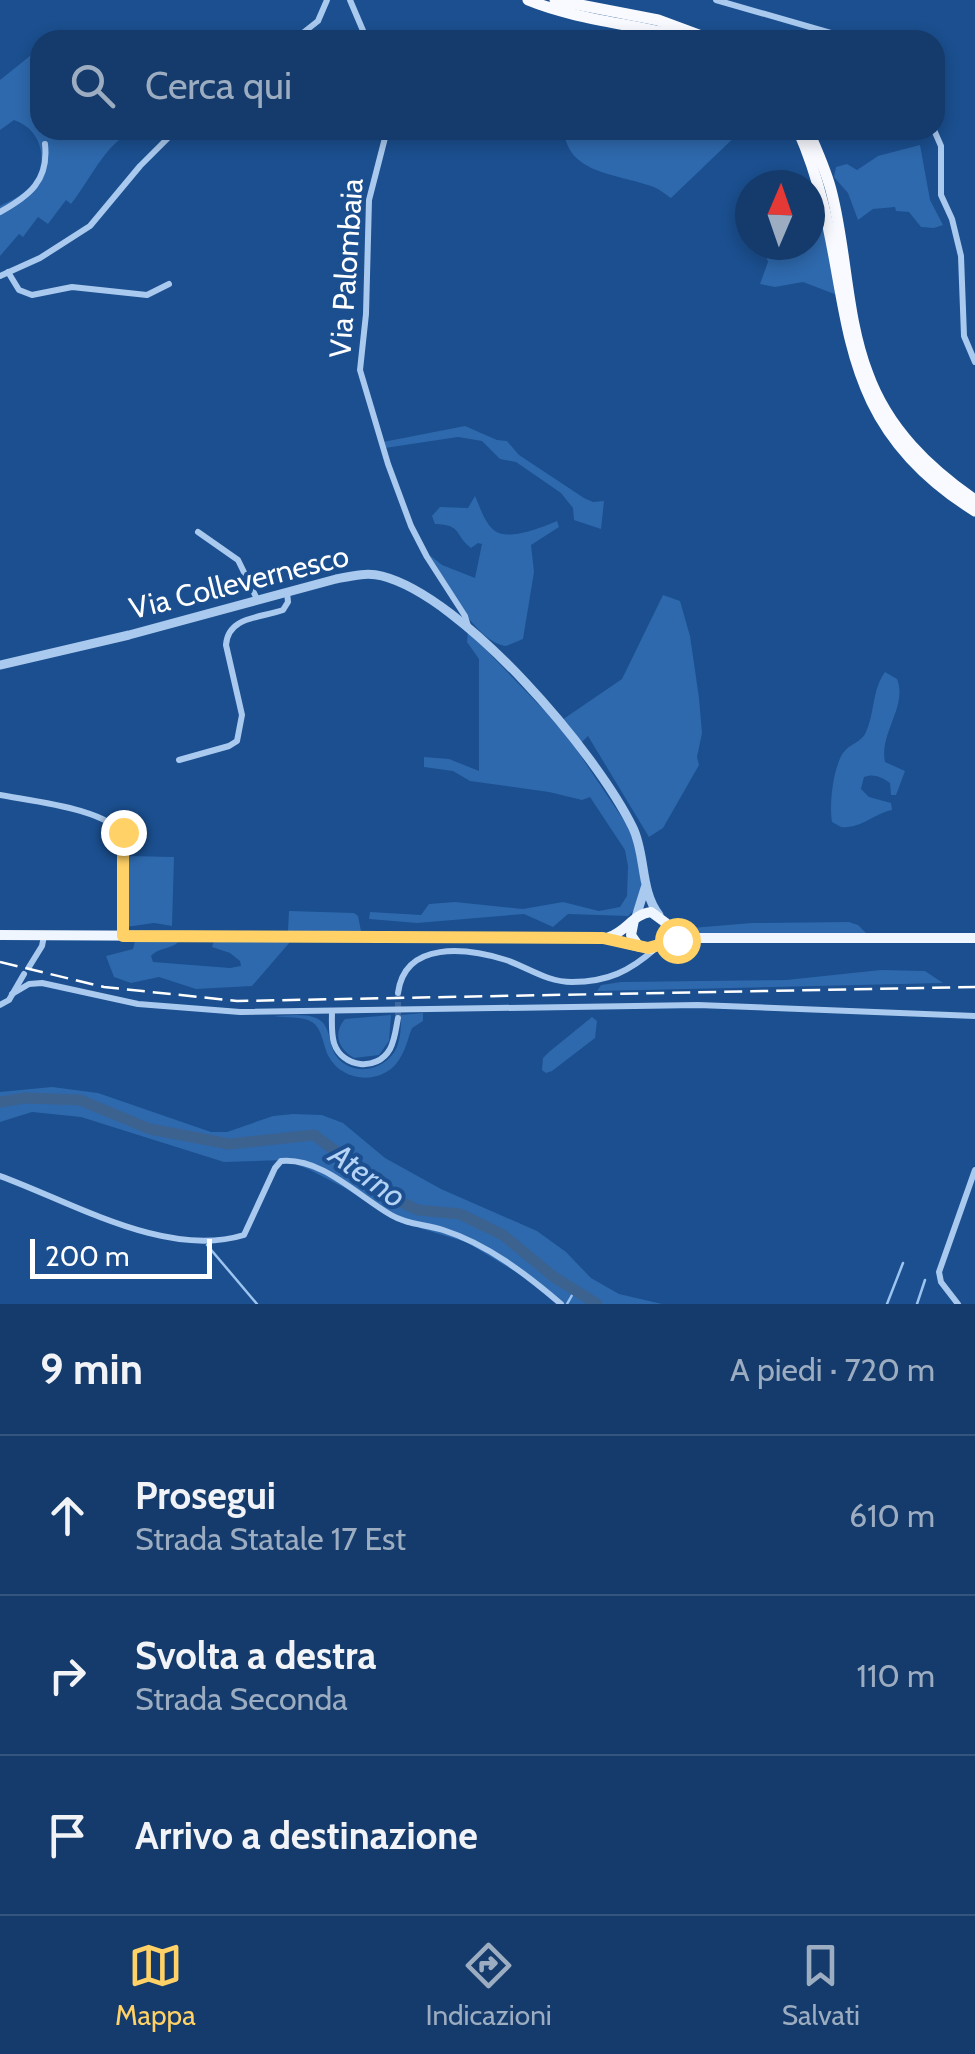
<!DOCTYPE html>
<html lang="it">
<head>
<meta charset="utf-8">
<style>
  :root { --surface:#143b6b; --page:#214673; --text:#f1f3f6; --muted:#9dadc1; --line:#33557e; --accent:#ffd166 }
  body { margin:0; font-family:Cabin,sans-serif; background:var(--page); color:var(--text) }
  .compass { position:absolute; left:735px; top:170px; width:90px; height:90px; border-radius:50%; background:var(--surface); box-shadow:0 5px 15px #0003; rotate:2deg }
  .scale { position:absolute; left:30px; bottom:25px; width:182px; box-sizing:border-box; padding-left:10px; border:5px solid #fff; border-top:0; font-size:28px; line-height:35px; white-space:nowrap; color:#fff; -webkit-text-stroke:8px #1b4f8f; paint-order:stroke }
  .stop { position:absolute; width:30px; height:30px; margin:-22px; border:8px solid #ffd166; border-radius:50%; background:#fff }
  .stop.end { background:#ffd166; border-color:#fff; box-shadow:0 2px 10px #0008 }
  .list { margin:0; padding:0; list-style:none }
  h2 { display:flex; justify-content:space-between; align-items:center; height:130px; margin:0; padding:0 40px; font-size:42px }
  h2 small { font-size:32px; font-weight:400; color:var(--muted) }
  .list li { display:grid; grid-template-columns:65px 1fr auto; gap:30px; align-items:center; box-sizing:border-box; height:160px; padding:0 40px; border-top:2px solid var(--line) }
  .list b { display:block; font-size:38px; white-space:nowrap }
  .list p { margin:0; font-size:32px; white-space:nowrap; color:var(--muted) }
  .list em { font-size:32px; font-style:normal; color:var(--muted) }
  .icon { flex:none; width:55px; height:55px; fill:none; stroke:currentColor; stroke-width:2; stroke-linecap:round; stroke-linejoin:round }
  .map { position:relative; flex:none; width:975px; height:1304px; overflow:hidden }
  .search { position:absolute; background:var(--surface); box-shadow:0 5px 15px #0003; left:30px; right:30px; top:30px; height:110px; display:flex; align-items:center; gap:25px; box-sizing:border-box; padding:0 35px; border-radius:30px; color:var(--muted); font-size:38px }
  .sheet { height:610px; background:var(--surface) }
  nav { display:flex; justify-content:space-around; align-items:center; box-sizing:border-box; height:140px; border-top:2px solid var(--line); background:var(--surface); font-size:28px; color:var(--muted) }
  nav a { display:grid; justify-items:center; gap:5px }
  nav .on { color:var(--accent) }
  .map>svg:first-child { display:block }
</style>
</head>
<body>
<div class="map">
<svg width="975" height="1304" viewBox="0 0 975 1304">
  <rect width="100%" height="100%" fill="#1b4f8f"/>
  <g fill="#2e69ad">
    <path d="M40 48V130L131 132C103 147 91 179 71 204L66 200 48 224 38 217 23 237 19 234 0 256V206C10 201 21 196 29 188 50 166 44 130 14 120L0 130V80Z"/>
    <path d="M564 130H742L671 198C665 194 658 188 651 186 618 174 567 174 564 130Z"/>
    <polygon points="920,145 930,200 943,225 934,228 921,227 909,212 896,211 895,207 873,209 858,220 848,193 834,177 836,167 847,164 857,170 878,156"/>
    <polygon points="819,193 837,295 803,282 775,287 760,284 768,262 763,245 810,245 810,195"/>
    <polygon points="465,426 497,440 507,441 519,455 584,498 593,502 604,501 601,529 574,520 573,508 561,493 516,462 500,459 482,441 458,437 385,448 383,442"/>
    <path d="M475 496C480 507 485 524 495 531 509 541 543 527 557 521L559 527 531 545 534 572 523 639 506 646C475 642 443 579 427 553L442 565 475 578 482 544 478 543 471 548C454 535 463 525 435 524L432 516 440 507 468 508Z"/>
    <polygon points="663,595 680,601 690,636 699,698 702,733 697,757 699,765 663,828 649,837 588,736 580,744 562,720 622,679"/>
    <path d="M468 631 564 731 629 828C640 853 652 897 628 916L568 914 553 927 524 914 417 923 369 919 370 912 421 915 429 904 455 902 523 909 563 902 599 911 620 907 627 896 628 866 625 850 590 797 582 800 549 792 470 781 453 771 424 767V757L449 759 479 771V659L467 642Z"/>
    <path d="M885 672 897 679C908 706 879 733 885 762L905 771 896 795H891L890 783C882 777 873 773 864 777L861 789 869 797 891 803 892 810C873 814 861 829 841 827L832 822C829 805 833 768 843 753 849 744 862 742 866 732 875 712 872 690 885 672Z"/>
    <polygon points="129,856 174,857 172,926 154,923 126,927"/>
    <polygon points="289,911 354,913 358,916 361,931 288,931"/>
    <polygon points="849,922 858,925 867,934 705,934 680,929 752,923"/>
    <path d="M180 940C172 950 159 947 151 956L153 962 230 968 241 966 240 961 230 953 212 947 214 941 290 942 252 986 196 989 159 977 131 983 114 977 106 956 133 949 135 941Z"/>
    <polygon points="881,970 925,971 943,983 597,991 601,985 621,982 786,980"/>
    <path d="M423 1013V1021L412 1028C407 1041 405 1053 396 1064 378 1085 342 1081 329 1057 323 1047 323 1029 312 1022 302 1016 285 1018 274 1016 287 1016 310 1012 321 1021 331 1029 329 1047 337 1057 354 1078 387 1070 397 1047 401 1036 401 1026 401 1015Z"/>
    <path d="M391 1015 389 1041 379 1055 354 1058C339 1049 332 1034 345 1019Z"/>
    <polygon points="592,1017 597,1021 595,1038 552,1071 546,1073 542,1070 543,1058 549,1052"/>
    <polygon points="52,1087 98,1093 211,1132 227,1132 273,1116 293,1114 322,1115 343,1123 385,1158 441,1189 537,1231 566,1252 591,1278 619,1294 662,1304 558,1304 526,1278 466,1242 396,1221 345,1188 308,1169 284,1160 224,1162 81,1117 32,1112 0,1122 0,1092"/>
  </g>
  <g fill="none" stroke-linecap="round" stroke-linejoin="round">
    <g stroke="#9cc4f0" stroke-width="2.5">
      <polyline points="207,1245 257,1304"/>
      <polyline points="567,1304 575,1290"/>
      <polyline points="887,1304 903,1263"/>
      <polyline points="917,1304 925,1280"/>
    </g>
    <polyline stroke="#3c6290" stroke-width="11" points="0,1102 25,1098 80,1100 150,1129 229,1144 314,1135 353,1164 388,1196 418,1210 460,1214 503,1235 554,1277 597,1304"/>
    <polyline stroke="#3d69a0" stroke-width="6" stroke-dasharray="6 3" stroke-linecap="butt" points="398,993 398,1018"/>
    <g stroke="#a9c9ee" stroke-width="6">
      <polyline points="350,0 367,40"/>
      <polyline points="716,0 855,40"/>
      <polyline points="294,40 318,21 327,0"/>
      <polyline points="387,130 369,200 366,314 360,370 388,464 411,526 427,557 465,616 468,626"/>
      <polyline points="934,130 941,146 941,195 952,219 961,256 964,336 975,362"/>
      <path d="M0 212C29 196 49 181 45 144"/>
      <polyline points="8,272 19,290 32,295 72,287 147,295 169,284"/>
      <polyline points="0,276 40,258 90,226 140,166 176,130"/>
      <polyline points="198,532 238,560 257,599"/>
      <path d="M179 760 229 746 237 741 242 715 226 645C228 616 261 618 283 610L288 602 287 592"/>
      <path d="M0 795C30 801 111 809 124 837L123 935"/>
      <polyline points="29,967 42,946 44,936"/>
      <path d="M398 993C405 940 467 948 506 960 529 968 547 982 572 982 608 982 630 971 656 948"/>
      <polyline points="12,994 29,984 42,983 138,1004 240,1012 698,1005 975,1016"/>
      <polyline points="0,1005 9,1000 24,974"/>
      <path d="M332 1011C332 1021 331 1033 334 1043 342 1068 377 1072 390 1049 395 1040 396 1028 398 1018"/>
      <path d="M0 1176C72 1202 166 1259 244 1235L275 1168 281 1161C321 1157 358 1196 391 1215 408 1225 425 1224 443 1230 487 1244 526 1274 561 1304"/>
      <polyline points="958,1304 941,1282 939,1272 975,1170"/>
    </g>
    <g stroke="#a9c9ee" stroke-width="9">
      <path d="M0 665 129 635 336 579C351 576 367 572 382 576 464 597 596 752 633 828 646 855 640 891 659 915"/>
      <polyline points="636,917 645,888"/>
    </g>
    <g stroke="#f0f6ff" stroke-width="10">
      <polyline points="0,935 603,938 640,947"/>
      <path d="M609 937C626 932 633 914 651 912L666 923 664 941 651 949 638 945 631 935 634 920"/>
      <polyline points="659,945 699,938 975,938"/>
    </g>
    <g stroke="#f8faff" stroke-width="11">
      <path d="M528 0C579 21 638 24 692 40"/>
      <polyline points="555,0 658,20 712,40"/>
      <path d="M798 130C864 278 811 409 975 511"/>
      <path d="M808 130C817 151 827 172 832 194 847 254 846 317 868 374 888 429 929 468 975 500"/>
    </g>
    <polyline stroke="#fff" stroke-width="2.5" stroke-dasharray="18 8" stroke-linecap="butt" points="0,962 104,987 237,1001 975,987"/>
  </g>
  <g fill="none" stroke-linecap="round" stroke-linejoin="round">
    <polyline stroke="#ffd166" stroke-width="12" points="123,832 123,936 603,938 648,948 677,940"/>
  </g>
  <g text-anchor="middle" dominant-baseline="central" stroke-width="8" stroke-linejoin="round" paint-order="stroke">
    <g font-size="30" fill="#fff" stroke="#1b4f8f">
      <text transform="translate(346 268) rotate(-86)">Via Palombaia</text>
      <text transform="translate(239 582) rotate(-14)">Via Collevernesco</text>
    </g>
    <g font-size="32" font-style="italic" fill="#b5d3f5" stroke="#1b4f8f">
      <text transform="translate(368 1175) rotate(36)">Aterno</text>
    </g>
  </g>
</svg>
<svg class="compass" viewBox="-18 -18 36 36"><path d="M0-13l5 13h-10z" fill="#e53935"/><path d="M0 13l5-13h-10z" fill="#9dadc1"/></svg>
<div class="scale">200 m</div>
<div class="stop" style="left:677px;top:940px"></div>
<div class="stop end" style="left:123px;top:832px"></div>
<div class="search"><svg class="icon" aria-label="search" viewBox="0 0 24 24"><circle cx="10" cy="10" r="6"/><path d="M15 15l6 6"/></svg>Cerca qui</div>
</div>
<section class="sheet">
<h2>9 min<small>A piedi · 720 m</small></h2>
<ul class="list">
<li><svg class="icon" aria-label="ahead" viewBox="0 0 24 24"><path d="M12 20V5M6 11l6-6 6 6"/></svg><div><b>Prosegui</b><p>Strada Statale 17 Est</p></div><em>610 m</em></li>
<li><svg class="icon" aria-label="right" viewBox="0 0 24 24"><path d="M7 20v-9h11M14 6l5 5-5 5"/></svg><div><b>Svolta a destra</b><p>Strada Seconda</p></div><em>110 m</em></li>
<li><svg class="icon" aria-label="arrive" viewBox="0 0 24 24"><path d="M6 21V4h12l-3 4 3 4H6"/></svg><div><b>Arrivo a destinazione</b></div></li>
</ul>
</section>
<nav>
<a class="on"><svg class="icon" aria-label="map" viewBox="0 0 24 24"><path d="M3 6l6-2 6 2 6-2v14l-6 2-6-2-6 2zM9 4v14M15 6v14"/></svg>Mappa</a>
<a><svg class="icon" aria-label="directions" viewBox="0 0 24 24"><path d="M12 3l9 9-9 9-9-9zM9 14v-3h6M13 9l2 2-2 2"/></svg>Indicazioni</a>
<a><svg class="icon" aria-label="saved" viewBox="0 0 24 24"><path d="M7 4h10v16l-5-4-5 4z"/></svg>Salvati</a>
</nav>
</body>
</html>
